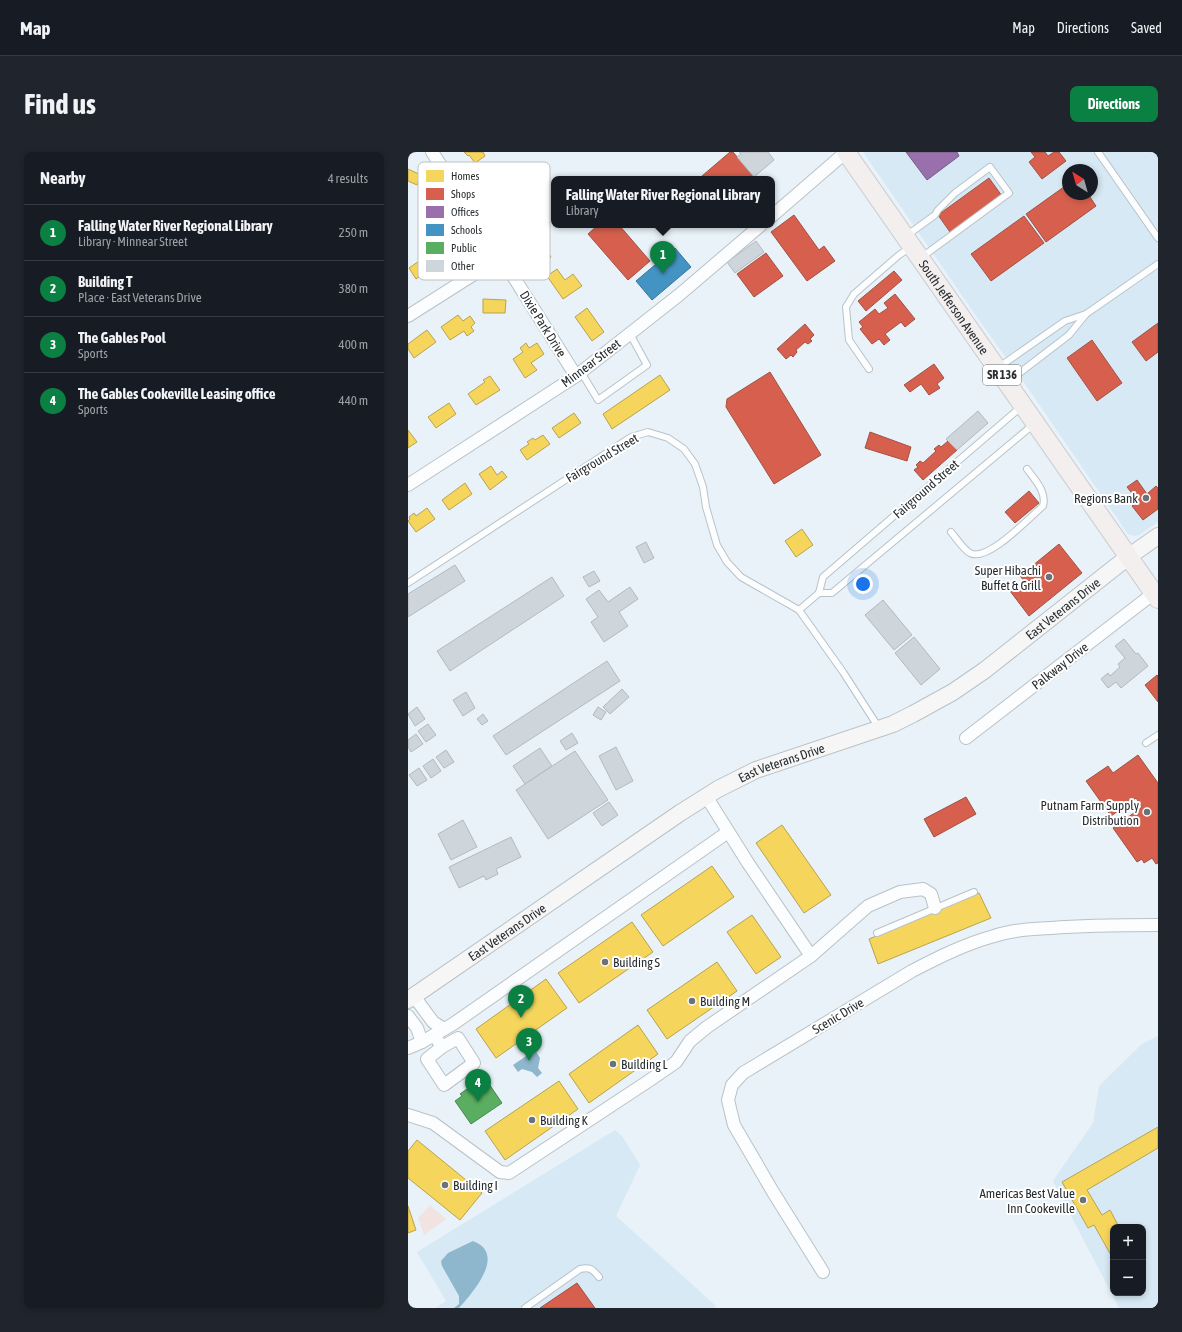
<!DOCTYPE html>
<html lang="en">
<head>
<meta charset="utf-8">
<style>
  :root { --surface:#171b24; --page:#20242c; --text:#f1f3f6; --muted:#9ea1a6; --line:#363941; --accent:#0b8043 }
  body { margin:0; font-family:"Asap Condensed",sans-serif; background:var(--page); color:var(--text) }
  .controls { position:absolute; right:12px; bottom:12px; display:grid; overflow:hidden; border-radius:8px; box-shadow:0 2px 6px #0003 }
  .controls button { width:36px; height:36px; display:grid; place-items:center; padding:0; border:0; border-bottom:1px solid var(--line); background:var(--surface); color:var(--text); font:20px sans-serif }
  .compass { position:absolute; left:654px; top:12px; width:36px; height:36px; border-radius:50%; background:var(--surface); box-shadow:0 2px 6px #0003; rotate:323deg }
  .you { position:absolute; left:455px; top:432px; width:14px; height:14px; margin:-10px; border:3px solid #fff; border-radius:50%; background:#1a73e8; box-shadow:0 0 0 6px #1a73e833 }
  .badge { display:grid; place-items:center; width:26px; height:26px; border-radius:50%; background:var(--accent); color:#fff; font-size:13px; font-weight:700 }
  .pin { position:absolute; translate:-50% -33px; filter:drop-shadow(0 1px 2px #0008) }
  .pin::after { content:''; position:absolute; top:21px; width:14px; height:12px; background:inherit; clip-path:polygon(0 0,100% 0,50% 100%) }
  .popup { position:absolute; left:143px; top:24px; width:224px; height:52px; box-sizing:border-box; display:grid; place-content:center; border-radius:8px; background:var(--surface); filter:drop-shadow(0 1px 3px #0005); font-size:13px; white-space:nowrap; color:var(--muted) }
  .popup b { font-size:15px; color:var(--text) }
  .popup::after { content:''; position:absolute; left:50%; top:100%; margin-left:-8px; border:8px solid transparent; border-top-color:var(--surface) }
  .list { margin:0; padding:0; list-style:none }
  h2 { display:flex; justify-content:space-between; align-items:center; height:52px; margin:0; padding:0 16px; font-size:17px }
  h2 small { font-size:13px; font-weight:400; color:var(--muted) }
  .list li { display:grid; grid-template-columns:26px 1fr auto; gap:12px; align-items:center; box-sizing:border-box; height:56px; padding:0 16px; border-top:1px solid var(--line) }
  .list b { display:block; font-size:15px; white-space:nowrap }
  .list p { margin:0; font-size:13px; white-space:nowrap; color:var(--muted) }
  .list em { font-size:13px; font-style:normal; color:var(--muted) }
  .map { position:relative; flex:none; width:750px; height:1156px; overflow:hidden; border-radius:8px }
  header { display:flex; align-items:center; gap:24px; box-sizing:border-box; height:56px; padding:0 20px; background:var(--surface); border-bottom:1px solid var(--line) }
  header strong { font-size:19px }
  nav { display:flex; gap:22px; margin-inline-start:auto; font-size:14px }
  .intro { display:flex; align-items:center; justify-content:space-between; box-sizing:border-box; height:96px; padding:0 24px }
  h1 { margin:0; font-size:28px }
  .button { padding:10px 18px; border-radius:8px; background:var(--accent); color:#fff; font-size:14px; font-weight:700 }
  main { display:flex; gap:24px; padding:0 24px }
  aside { flex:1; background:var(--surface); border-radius:8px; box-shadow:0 2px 6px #0003 }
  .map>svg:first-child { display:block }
</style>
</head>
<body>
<header>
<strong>Map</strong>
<nav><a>Map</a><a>Directions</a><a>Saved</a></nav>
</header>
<div class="intro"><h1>Find us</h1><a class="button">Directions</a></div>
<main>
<aside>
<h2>Nearby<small>4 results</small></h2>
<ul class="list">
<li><span class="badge">1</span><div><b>Falling Water River Regional Library</b><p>Library · Minnear Street</p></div><em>250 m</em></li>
<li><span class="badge">2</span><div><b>Building T</b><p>Place · East Veterans Drive</p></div><em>380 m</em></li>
<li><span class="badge">3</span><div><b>The Gables Pool</b><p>Sports</p></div><em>400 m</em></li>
<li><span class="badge">4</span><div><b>The Gables Cookeville Leasing office</b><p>Sports</p></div><em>440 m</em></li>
</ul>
</aside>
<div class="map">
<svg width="750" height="1156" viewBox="0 0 750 1156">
  <rect width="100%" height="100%" fill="#e8f2f8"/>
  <g fill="#d7e9f4" fill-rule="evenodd">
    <path d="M455 0H750V370L731 383 727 384 720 382 615 229 571 168ZM660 18H684V42H660Z"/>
    <path d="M750 884V1156H711L645 1029 685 971 691 934 734 892ZM705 1075H735V1141H705Z"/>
    <polygon points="207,978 214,984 232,1013 208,1064 307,1153 308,1156 28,1156 38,1149 9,1100"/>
  </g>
  <polygon fill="#f1e3df" points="22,1053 38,1067 16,1083 10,1066"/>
  <g fill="#8eb6cd">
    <polygon points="127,898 132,906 130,916 134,921 129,925 124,920 114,917 110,920 105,913"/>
    <path d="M65 1089C99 1102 65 1140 51 1156H46L51 1152V1144L34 1114 33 1109 40 1101Z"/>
  </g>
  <g fill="#f6d55c" stroke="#b8a34f">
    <polygon points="56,0 75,0 77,4 67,11 61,3 60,4"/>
    <polygon points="83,16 98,38 86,46 82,40 85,38 74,22"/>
    <polygon points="0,17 13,23 9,33 0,29"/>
    <polygon points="103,48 110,59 113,56 117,61 122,58 129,67 111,80 106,73 103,75 94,62 97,60 93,54"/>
    <polygon points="47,71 54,74 52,79 55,81 46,103 35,98 43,75 45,76"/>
    <polygon points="129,84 143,105 132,113 118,92"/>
    <polygon points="17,105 25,116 8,127 1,116"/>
    <polygon points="149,117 157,128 165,122 174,134 155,147 139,124"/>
    <polygon points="75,147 98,148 97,161 75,161"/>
    <polygon points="179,156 196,180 184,189 167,165"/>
    <polygon points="50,163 55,169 62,164 67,171 63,175 66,179 59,184 56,179 42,188 33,175"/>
    <polygon points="19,178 28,190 6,206 0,197 0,192"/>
    <polygon points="118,191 121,196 129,191 136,202 123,211 129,218 117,226 105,207 115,200 112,196"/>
    <polygon points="252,223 262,238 204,277 195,262"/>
    <polygon points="82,224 92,238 68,253 60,242 77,230 75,228"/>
    <polygon points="41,251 48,262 28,276 20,265"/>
    <polygon points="166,261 173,271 151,286 144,276"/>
    <polygon points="0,278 9,290 0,296"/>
    <polygon points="135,283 142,292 119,308 112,298 121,292 119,290 125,286 127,288"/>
    <polygon points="83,314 89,323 94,319 99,325 82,338 71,322"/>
    <polygon points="57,331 64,342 41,358 34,348"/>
    <polygon points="19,356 27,367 8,380 0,369 2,367 1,365 6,361 8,364"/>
    <polygon points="394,377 405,393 388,405 377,389"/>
    <polygon points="374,673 423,743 396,761 348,691"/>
    <polygon points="304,714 326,745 255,794 233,763"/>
    <polygon points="571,741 583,766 470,812 461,787"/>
    <polygon points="344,763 373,805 348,822 319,780"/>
    <polygon points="224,770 245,800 171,851 150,821"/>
    <polygon points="309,810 329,839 259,887 239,858"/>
    <polygon points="138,827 159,856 88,906 68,877"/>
    <polygon points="230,873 250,902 181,951 161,922"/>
    <polygon points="151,929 170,957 97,1008 77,979"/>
    <polygon points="750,975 750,996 679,1038 694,1063 702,1058 711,1075 705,1075 704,1105 686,1073 680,1076 654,1030"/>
    <polygon points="9,988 74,1041 52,1068 0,1026 0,999"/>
    <polygon points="0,1054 8,1078 0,1081"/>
  </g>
  <g fill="#d6604d" stroke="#a25145">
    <polygon points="322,0 325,0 346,25 343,27 296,27 294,24"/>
    <polygon points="623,0 637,0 640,4 646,0 651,0 658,9 634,27 621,10 627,5"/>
    <polygon points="581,26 594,44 542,80 530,63"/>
    <polygon points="660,32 660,42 680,42 688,54 638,90 618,62"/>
    <polygon points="386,63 411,98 416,94 427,109 399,129 363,80"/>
    <polygon points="616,64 636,91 583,129 563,102"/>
    <polygon points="190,73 211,73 242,109 220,128 180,82"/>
    <polygon points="358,101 375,124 346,145 329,122"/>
    <polygon points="486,119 494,128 458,159 450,149"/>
    <polygon points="487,142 507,167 497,175 493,170 477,182 482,188 476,193 471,187 464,192 452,177 455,175 451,170 467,157 471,162 480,156 476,151"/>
    <polygon points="750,171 750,200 738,209 724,190"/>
    <polygon points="397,172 406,183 402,187 404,189 400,192 397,190 388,198 389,200 385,205 383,203 378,207 369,197"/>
    <polygon points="684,188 714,231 689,249 659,206"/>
    <polygon points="526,212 536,226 529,232 532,236 521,243 513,232 502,240 496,233"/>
    <polygon points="362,220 413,303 366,332 318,255 319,247"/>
    <polygon points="462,280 503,295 499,309 457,296"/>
    <polygon points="540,289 549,298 515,328 506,318 510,315 508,313 512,309 515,311 528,299 526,297 531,293 533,295"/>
    <polygon points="729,328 739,342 748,334 750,336 750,357 735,368 724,354 730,349 719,335"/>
    <polygon points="621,339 631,351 607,371 597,360"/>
    <polygon points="651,392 674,421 621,464 602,439 616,429 610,421 616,417 618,419"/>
    <polygon points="749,523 750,524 750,550 737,533"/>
    <polygon points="730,603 750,631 750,711 748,712 744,706 736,711 734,707 729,710 705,676 734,655 728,646 703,664 678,629 700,614 705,621"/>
    <polygon points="558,645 568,662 526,685 516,667"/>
    <polygon points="169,1131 187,1156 132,1156"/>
  </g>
  <polygon fill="#9970ab" stroke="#775c86" points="498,0 549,0 551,4 519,28"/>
  <polygon fill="#4393c3" stroke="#3b7497" points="267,96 283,115 244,148 228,129"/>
  <polygon fill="#5aae61" stroke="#4b8753" points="79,929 94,951 63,972 47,949 54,944 52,942 66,932 69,936"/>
  <g fill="#cfd6db" stroke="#b2babe">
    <polygon points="331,0 360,0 366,8 346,25 329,5 333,2"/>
    <polygon points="348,89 356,100 327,121 319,110"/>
    <polygon points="570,259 580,271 549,298 538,287"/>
    <polygon points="238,390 246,406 236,411 228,395"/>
    <polygon points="47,413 57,429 0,465 0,442"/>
    <polygon points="186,419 192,429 181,435 175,425"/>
    <polygon points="144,425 156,444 42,519 29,499"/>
    <polygon points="222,435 230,447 211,460 220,474 196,490 183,470 190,465 178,447 191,438 200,450"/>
    <polygon points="475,448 504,483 486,498 457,463"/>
    <polygon points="506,485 532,517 513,533 487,501"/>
    <polygon points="716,487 728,502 730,501 740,514 713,536 708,530 700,536 693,527 700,521 702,524 712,515 710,512 717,506 707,494"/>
    <polygon points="199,509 212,529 98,603 85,584"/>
    <polygon points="214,537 221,545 202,562 195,555"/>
    <polygon points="58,540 67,556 55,564 45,548"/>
    <polygon points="9,555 17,567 7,574 0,562"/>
    <polygon points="190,555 198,560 193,568 185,563"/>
    <polygon points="75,562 80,569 74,573 69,567"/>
    <polygon points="20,572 28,583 18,590 10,579"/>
    <polygon points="164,581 170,591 158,598 152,589"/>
    <polygon points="8,582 15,592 3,600 0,595 0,588"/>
    <polygon points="208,595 225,629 208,638 191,604"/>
    <polygon points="132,596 144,614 117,632 105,614"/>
    <polygon points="38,598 46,610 36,616 28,605"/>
    <polygon points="167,599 200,648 140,687 108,638"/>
    <polygon points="25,607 33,619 23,626 15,614"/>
    <polygon points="11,616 19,628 9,634 1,623"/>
    <polygon points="201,650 210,663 194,674 185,661"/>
    <polygon points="55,668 69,695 43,708 30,682"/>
    <polygon points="103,685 113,705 88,717 90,722 78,728 76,724 51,736 41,715"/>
  </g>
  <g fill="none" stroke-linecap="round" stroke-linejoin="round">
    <defs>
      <g id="lane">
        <polyline points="690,0 750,86"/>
        <polyline points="498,84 527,63 530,58 547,41 582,15 601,41 514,105"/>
        <polyline points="591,215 657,169 678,162"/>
        <polyline points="461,217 441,188 438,155 446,142 491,103 503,95"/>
        <polyline points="173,220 190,248 239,213 222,182"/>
        <polyline points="601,229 661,183 678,162 750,112"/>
        <path d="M543 380C548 386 556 398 562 401 579 411 622 365 635 354 639 340 627 328 619 317"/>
        <polyline points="0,431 223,285 240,280 260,286 276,297 287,312 295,335 298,355 309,393 319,410 333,425 391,458 435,520 471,576"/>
        <polyline points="411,441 424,441 626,272"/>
        <polyline points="391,458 411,441 415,425 614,254"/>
        <polyline points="738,591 750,583"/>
        <polyline points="469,781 566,740"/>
        <path d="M117 1156 172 1117C183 1115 184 1117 191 1125"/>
      </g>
      <g id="street">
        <polyline points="24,0 93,105 168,224"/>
        <polyline points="364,64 438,0"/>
        <polyline points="0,164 93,105"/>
        <polyline points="0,333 168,224 271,143 353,73"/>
        <polyline points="558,586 746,441"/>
        <polyline points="298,644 340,711 403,804"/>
        <polyline points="7,843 11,851 25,870 36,877"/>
        <polyline points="0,864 9,876 14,890 0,896"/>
        <polyline points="26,883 34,895 19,907 36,933 66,911 50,886 34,895"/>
        <polyline points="14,890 45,872 320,680"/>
        <polyline points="0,963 25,971 92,1020 101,1021 242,928 268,910 282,889 299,875 403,804 460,754 492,740 515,737 523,742 527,756"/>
        <path d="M415 1120 365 1040 326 973 320 948 324 933 335 921 504 819C531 805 557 792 586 784 604 778 624 777 643 776 679 773 714 773 750 773"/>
      </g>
      <g id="secondary">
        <path id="s1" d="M0 848 272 661 310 637 348 618 485 572 505 562 545 540 577 518 720 405 750 384"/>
      </g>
      <g id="primary">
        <path id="s2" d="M438 0 750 447"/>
      </g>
    </defs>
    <use href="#lane" stroke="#bac2c6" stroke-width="8"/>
    <use href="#street" stroke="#bac2c6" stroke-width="14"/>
    <use href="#secondary" stroke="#bac2c6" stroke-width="18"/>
    <use href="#primary" stroke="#c8cccf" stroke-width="20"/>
    <use href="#lane" stroke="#fcfdfe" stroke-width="6"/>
    <use href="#street" stroke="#fcfdfe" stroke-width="12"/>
    <use href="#secondary" stroke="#f7f6f6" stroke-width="16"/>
    <use href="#primary" stroke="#f3efef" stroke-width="18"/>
  </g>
  <g fill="#6b7277" stroke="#fff" stroke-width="1.5">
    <circle cx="738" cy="346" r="4"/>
    <circle cx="641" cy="425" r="4"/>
    <circle cx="739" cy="660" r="4"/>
    <circle cx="197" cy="810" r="4"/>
    <circle cx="284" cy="849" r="4"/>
    <circle cx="205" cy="912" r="4"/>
    <circle cx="124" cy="968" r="4"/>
    <circle cx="37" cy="1033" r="4"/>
    <circle cx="675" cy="1048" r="4"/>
  </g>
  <g text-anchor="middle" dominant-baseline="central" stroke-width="4" stroke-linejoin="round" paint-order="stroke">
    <rect fill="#fff" stroke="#686c6f" stroke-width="1" x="575" y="213" width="38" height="20" rx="3"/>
    <g font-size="12" font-weight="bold" fill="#272d31">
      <text x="594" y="223">SR 136</text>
    </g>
    <g font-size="13" fill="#272d31" stroke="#fff">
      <text stroke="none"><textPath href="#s2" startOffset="189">South Jefferson Avenue</textPath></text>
      <text transform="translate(135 172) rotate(58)">Dixie Park Drive</text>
      <text transform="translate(183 211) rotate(-37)">Minnear Street</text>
      <text transform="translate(194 306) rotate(-31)">Fairground Street</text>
      <text transform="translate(518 337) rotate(-41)">Fairground Street</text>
      <text stroke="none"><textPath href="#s1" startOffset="768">East Veterans Drive</textPath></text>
      <text transform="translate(652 514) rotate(-38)">Palkway Drive</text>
      <text stroke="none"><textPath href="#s1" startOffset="444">East Veterans Drive</textPath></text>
      <text stroke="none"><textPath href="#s1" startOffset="120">East Veterans Drive</textPath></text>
      <text transform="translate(430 864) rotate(-31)">Scenic Drive</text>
    </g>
    <g font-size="13" fill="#272d31" stroke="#fff" text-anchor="start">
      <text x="730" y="346" text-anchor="end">Regions Bank</text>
      <text x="633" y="418" text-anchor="end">Super Hibachi<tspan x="633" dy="15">Buffet &amp; Grill</tspan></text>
      <text x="731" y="653" text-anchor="end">Putnam Farm Supply<tspan x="731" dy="15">Distribution</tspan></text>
      <text x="205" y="810">Building S</text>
      <text x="292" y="849">Building M</text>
      <text x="213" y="912">Building L</text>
      <text x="132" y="968">Building K</text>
      <text x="45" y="1033">Building I</text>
      <text x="667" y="1041" text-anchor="end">Americas Best Value<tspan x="667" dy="15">Inn Cookeville</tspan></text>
    </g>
  </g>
  <rect x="10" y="10" width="132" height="118" rx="6" fill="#fff" stroke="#bec0c1" stroke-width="1"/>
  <rect x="18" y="18" width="18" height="12" fill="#f6d55c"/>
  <rect x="18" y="36" width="18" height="12" fill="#d6604d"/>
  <rect x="18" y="54" width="18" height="12" fill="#9970ab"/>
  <rect x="18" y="72" width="18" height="12" fill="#4393c3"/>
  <rect x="18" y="90" width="18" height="12" fill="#5aae61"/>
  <rect x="18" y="108" width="18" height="12" fill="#cfd6db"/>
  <g font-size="11" fill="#272d31">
    <text x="43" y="28">Homes</text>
    <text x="43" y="46">Shops</text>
    <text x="43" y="64">Offices</text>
    <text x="43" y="82">Schools</text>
    <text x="43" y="100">Public</text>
    <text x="43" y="118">Other</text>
  </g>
</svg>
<div class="controls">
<button>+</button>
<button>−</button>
</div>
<svg class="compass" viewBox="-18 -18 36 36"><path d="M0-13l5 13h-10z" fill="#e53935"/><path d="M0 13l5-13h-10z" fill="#9ea1a6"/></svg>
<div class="you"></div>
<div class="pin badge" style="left:255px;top:122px">1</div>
<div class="popup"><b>Falling Water River Regional Library</b>Library</div>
<div class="pin badge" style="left:113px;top:866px">2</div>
<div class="pin badge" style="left:121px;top:909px">3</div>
<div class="pin badge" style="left:70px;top:950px">4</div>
</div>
</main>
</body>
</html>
